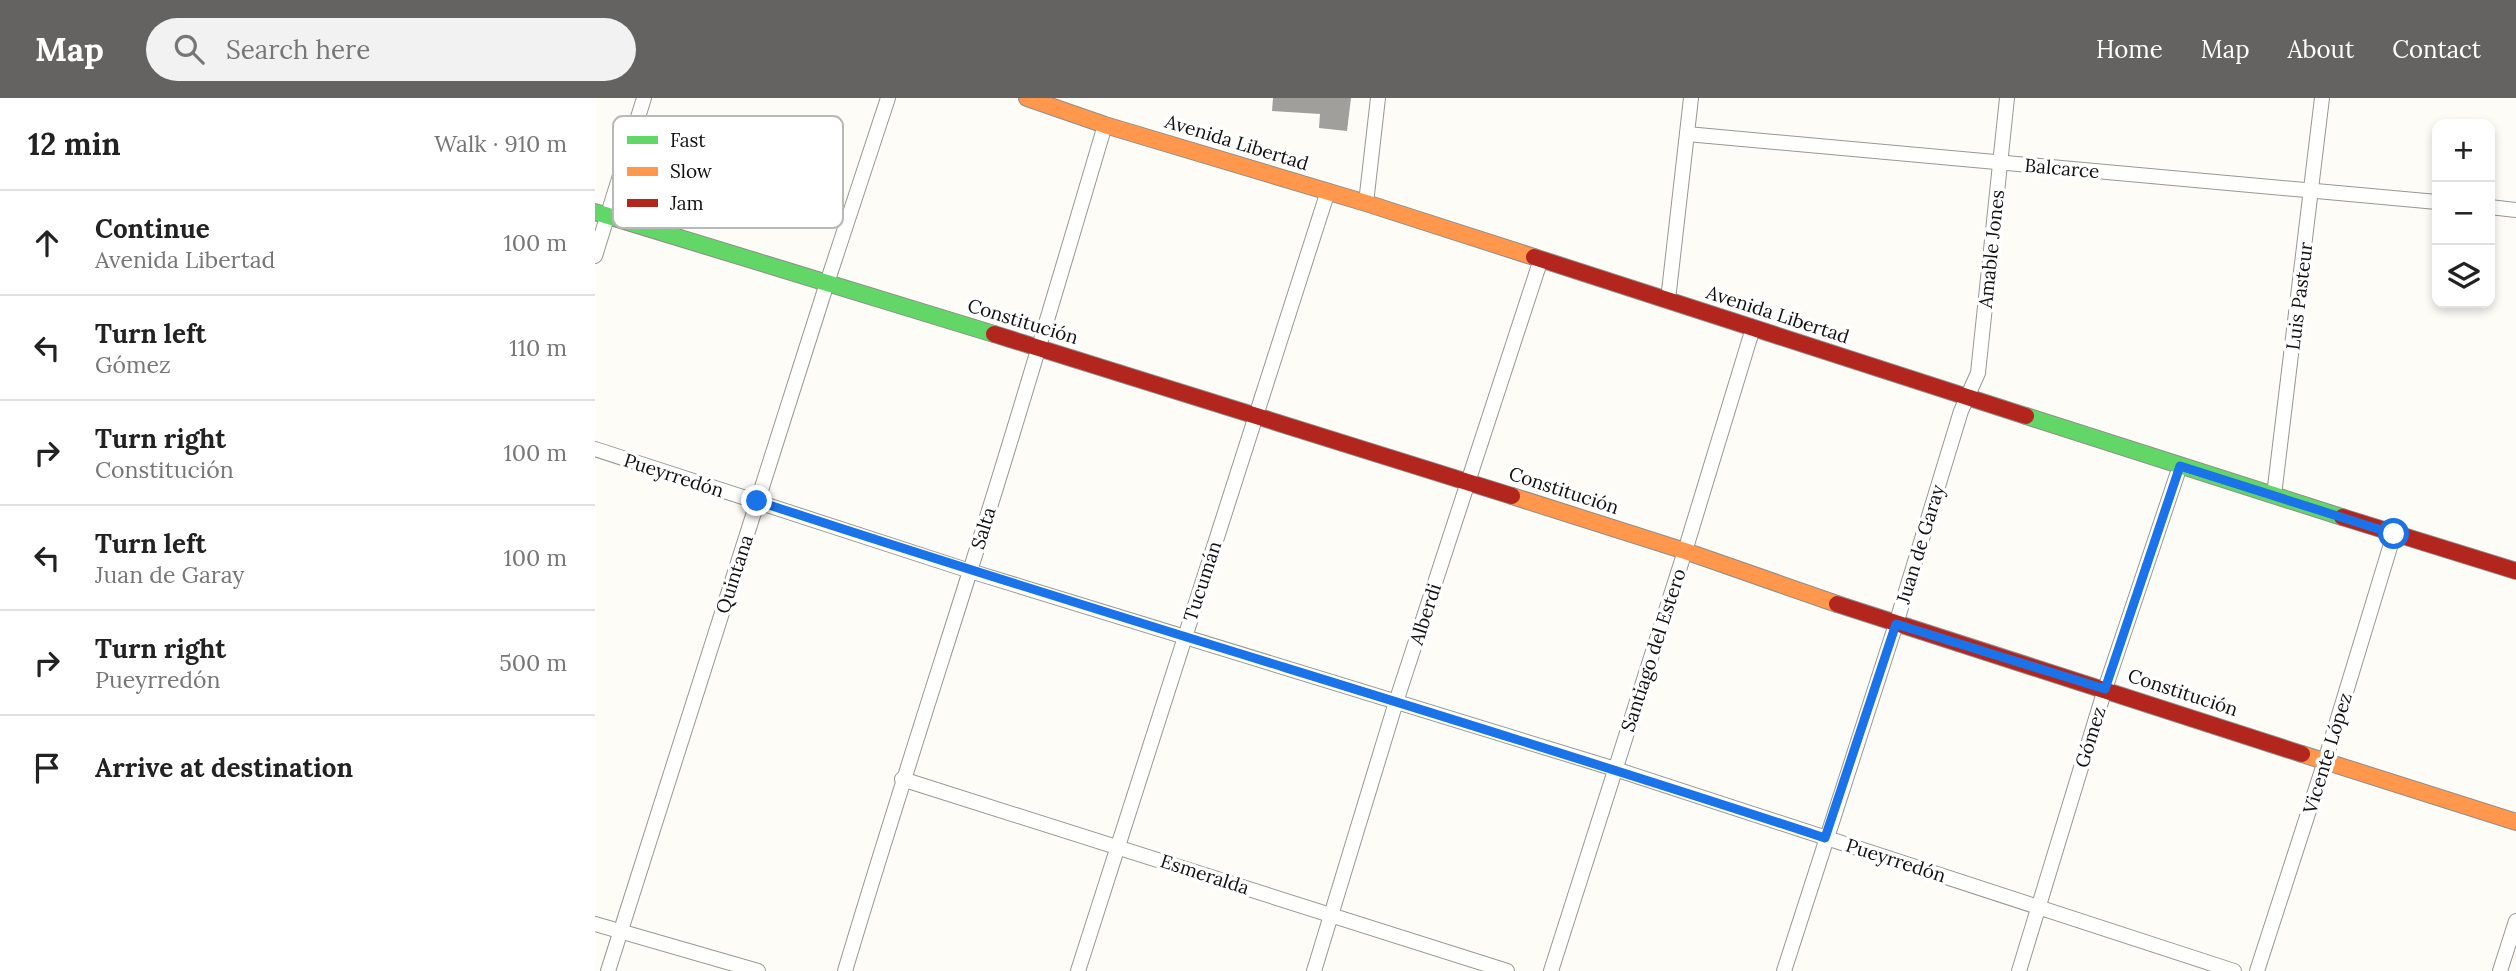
<!DOCTYPE html>
<html lang="en">
<head>
<meta charset="utf-8">
<style>
  :root { --surface:#fff; --page:#f2f2f2; --text:#222; --muted:#767676; --line:#e0e0e0; --accent:#646362 }
  body { margin:0; font-family:Lora,serif; background:var(--page); color:var(--text) }
  .controls { position:absolute; right:21px; top:21px; display:grid; overflow:hidden; border-radius:14px; box-shadow:0 4px 10px #0003 }
  .controls button { width:63px; height:63px; display:grid; place-items:center; padding:0; border:0; border-bottom:2px solid var(--line); background:var(--surface); color:var(--text); font:35px sans-serif }
  .stop { position:absolute; width:21px; height:21px; margin:-16px; border:5px solid #1a73e8; border-radius:50%; background:#fff }
  .stop.end { background:#1a73e8; border-color:#fff; box-shadow:0 2px 7px #0008 }
  .list { margin:0; padding:0; list-style:none }
  h2 { display:flex; justify-content:space-between; align-items:center; height:91px; margin:0; padding:0 28px; font-size:30px }
  h2 small { font-size:23px; font-weight:400; color:var(--muted) }
  .list li { display:grid; grid-template-columns:46px 1fr auto; gap:21px; align-items:center; box-sizing:border-box; height:105px; padding:0 28px; border-top:2px solid var(--line) }
  .list b { display:block; font-size:26px; white-space:nowrap }
  .list p { margin:0; font-size:23px; white-space:nowrap; color:var(--muted) }
  .list em { font-size:23px; font-style:normal; color:var(--muted) }
  .icon { flex:none; width:38px; height:38px; fill:none; stroke:currentColor; stroke-width:2; stroke-linecap:round; stroke-linejoin:round }
  .map { position:relative; flex:none; width:1921px; height:873px; overflow:hidden }
  header { display:flex; align-items:center; gap:42px; box-sizing:border-box; height:98px; padding:0 35px; background:var(--accent); color:#fff }
  header strong { font-size:33px }
  nav { display:flex; gap:38px; margin-inline-start:auto; font-size:24px }
  .search { width:490px; height:63px; background:var(--page); display:flex; align-items:center; gap:18px; box-sizing:border-box; padding:0 24px; border-radius:38px; color:var(--muted); font-size:26px }
  main { display:flex }
  aside { flex:1; background:var(--surface) }
  .map>svg:first-child { display:block }
</style>
</head>
<body>
<header>
<strong>Map</strong>
<div class="search"><svg class="icon" aria-label="search" viewBox="0 0 24 24"><circle cx="10" cy="10" r="6"/><path d="M15 15l6 6"/></svg>Search here</div>
<nav><a>Home</a><a>Map</a><a>About</a><a>Contact</a></nav>
</header>
<main>
<aside>
<h2>12 min<small>Walk · 910 m</small></h2>
<ul class="list">
<li><svg class="icon" aria-label="ahead" viewBox="0 0 24 24"><path d="M12 20V5M6 11l6-6 6 6"/></svg><div><b>Continue</b><p>Avenida Libertad</p></div><em>100 m</em></li>
<li><svg class="icon" aria-label="left" viewBox="0 0 24 24"><path d="M17 20v-9H6M10 6l-5 5 5 5"/></svg><div><b>Turn left</b><p>Gómez</p></div><em>110 m</em></li>
<li><svg class="icon" aria-label="right" viewBox="0 0 24 24"><path d="M7 20v-9h11M14 6l5 5-5 5"/></svg><div><b>Turn right</b><p>Constitución</p></div><em>100 m</em></li>
<li><svg class="icon" aria-label="left" viewBox="0 0 24 24"><path d="M17 20v-9H6M10 6l-5 5 5 5"/></svg><div><b>Turn left</b><p>Juan de Garay</p></div><em>100 m</em></li>
<li><svg class="icon" aria-label="right" viewBox="0 0 24 24"><path d="M7 20v-9h11M14 6l5 5-5 5"/></svg><div><b>Turn right</b><p>Pueyrredón</p></div><em>500 m</em></li>
<li><svg class="icon" aria-label="arrive" viewBox="0 0 24 24"><path d="M6 21V4h12l-3 4 3 4H6"/></svg><div><b>Arrive at destination</b></div></li>
</ul>
</aside>
<div class="map">
<svg width="1921" height="873" viewBox="0 0 1921 873">
  <rect width="100%" height="100%" fill="#fdfcf7"/>
  <polygon fill="#a19f9c" points="678,0 756,0 752,33 724,30 725,16 677,13"/>
  <g fill="none" stroke-linecap="round" stroke-linejoin="round">
    <defs>
      <g id="street">
        <polyline points="1092,36 1842,104"/>
        <polyline points="771,105 783,0"/>
        <polyline points="1895,109 1921,112"/>
        <polyline points="0,158 49,0"/>
        <polyline points="1073,202 1096,0"/>
        <polyline points="0,351 375,473 1020,671 1639,873"/>
        <polyline points="1679,397 1727,0"/>
        <polyline points="307,681 912,873"/>
        <polyline points="0,826 163,873"/>
        <polyline points="13,873 232,185 293,0"/>
        <path d="M250 873C290 739 333 606 375 473 422 325 466 176 510 27"/>
        <polyline points="483,873 733,93"/>
        <polyline points="719,873 801,604 946,161"/>
        <polyline points="956,873 1090,453 1158,230"/>
        <polyline points="1189,873 1301,526 1366,313 1383,275 1412,0"/>
        <polyline points="1424,873 1510,591 1585,368"/>
        <polyline points="1662,873 1730,663 1799,436"/>
        <polyline points="1905,873 1921,823"/>
      </g>
      <g id="fast">
        <polyline points="0,114 399,236"/>
        <polyline points="1431,318 1747,419"/>
      </g>
      <g id="slow">
        <polyline points="432,0 510,27 771,105 939,159"/>
        <polyline points="917,398 1090,453 1242,506"/>
        <polyline points="1707,656 1921,724"/>
      </g>
      <g id="jam">
        <polyline points="939,159 1431,318"/>
        <polyline points="399,236 917,398"/>
        <polyline points="1747,419 1921,473"/>
        <polyline points="1242,506 1707,656"/>
      </g>
    </defs>
    <use href="#street" stroke="#979795" stroke-width="16"/>
    <use href="#fast" stroke="#8e8d8b" stroke-width="18"/>
    <use href="#slow" stroke="#8e8d8b" stroke-width="18"/>
    <use href="#jam" stroke="#8e8d8b" stroke-width="18"/>
    <use href="#street" stroke="#fffffe" stroke-width="14"/>
    <use href="#fast" stroke="#63d668" stroke-width="16"/>
    <use href="#slow" stroke="#ff974d" stroke-width="16"/>
    <use href="#jam" stroke="#b3261e" stroke-width="16"/>
  </g>
  <g fill="none" stroke-linecap="round" stroke-linejoin="round">
    <path stroke="#1a73e8" stroke-width="9" d="M162 403C517 520 876 623 1230 740L1301 526 1510 591 1585 368 1799 436"/>
  </g>
  <g text-anchor="middle" dominant-baseline="central" stroke-width="7" stroke-linejoin="round" paint-order="stroke">
    <g font-size="19" fill="#111" stroke="#fff">
      <text transform="translate(642 44) rotate(17)">Avenida Libertad</text>
      <text transform="translate(1467 70) rotate(5)">Balcarce</text>
      <text transform="translate(1396 151) rotate(-84)">Amable Jones</text>
      <text transform="translate(1704 198) rotate(-83)">Luis Pasteur</text>
      <text transform="translate(1183 216) rotate(18)">Avenida Libertad</text>
      <text transform="translate(428 223) rotate(17)">Constitución</text>
      <text transform="translate(79 377) rotate(18)">Pueyrredón</text>
      <text transform="translate(969 392) rotate(18)">Constitución</text>
      <text transform="translate(388 430) rotate(-73)">Salta</text>
      <text transform="translate(1325 446) rotate(-73)">Juan de Garay</text>
      <text transform="translate(139 476) rotate(-72)">Quintana</text>
      <text transform="translate(607 483) rotate(-72)">Tucumán</text>
      <text transform="translate(830 516) rotate(-72)">Alberdi</text>
      <text transform="translate(1058 552) rotate(-72)">Santiago del Estero</text>
      <text transform="translate(1588 594) rotate(18)">Constitución</text>
      <text transform="translate(1495 639) rotate(-73)">Gómez</text>
      <text transform="translate(1732 655) rotate(-73)">Vicente López</text>
      <text transform="translate(1301 762) rotate(18)">Pueyrredón</text>
      <text transform="translate(610 776) rotate(18)">Esmeralda</text>
    </g>
  </g>
  <rect x="18" y="18" width="230" height="112" rx="10" fill="#fff" stroke="#b8b8b8" stroke-width="2"/>
  <rect x="32" y="38" width="31" height="8" fill="#63d668"/>
  <rect x="32" y="69" width="31" height="9" fill="#ff974d"/>
  <rect x="32" y="101" width="31" height="8" fill="#b3261e"/>
  <g font-size="19" fill="#111">
    <text x="75" y="49">Fast</text>
    <text x="75" y="80">Slow</text>
    <text x="75" y="112">Jam</text>
  </g>
</svg>
<div class="controls">
<button>+</button>
<button>−</button>
<button><svg class="icon" aria-label="layers" viewBox="0 0 24 24"><path d="M12 4l9 5-9 5-9-5zM3 14l9 5 9-5"/></svg></button>
</div>
<div class="stop" style="left:1799px;top:436px"></div>
<div class="stop end" style="left:162px;top:403px"></div>
</div>
</main>
</body>
</html>
